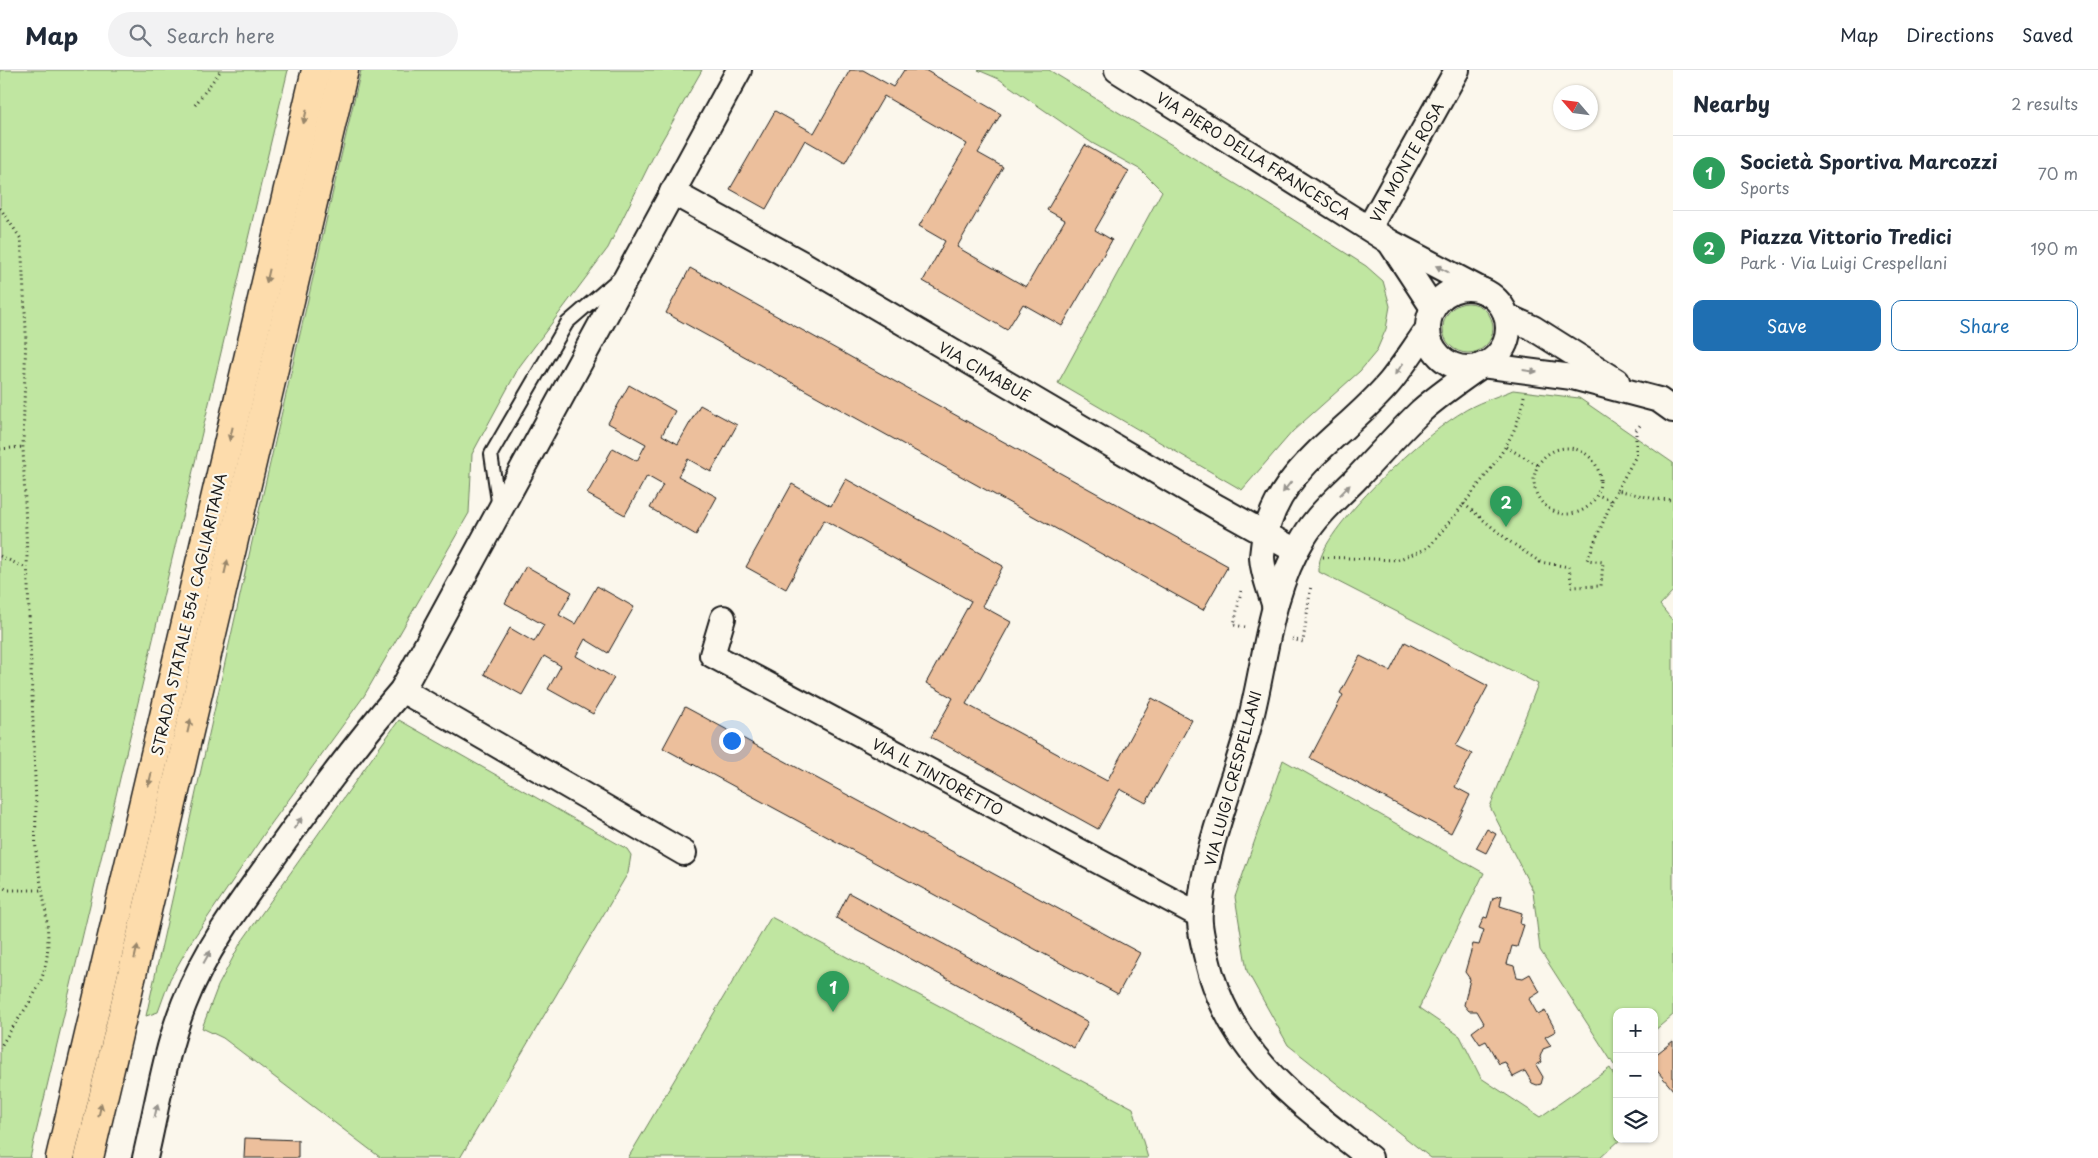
<!DOCTYPE html>
<html lang="en">
<head>
<meta charset="utf-8">
<style>
  :root { --surface:#fff; --page:#f2f2f3; --text:#1f2937; --muted:#747a83; --line:#e0e1e3; --accent:#1f6fb2 }
  body { margin:0; font-family:"Playpen Sans",sans-serif; background:var(--page); color:var(--text) }
  .controls { position:absolute; right:15px; bottom:15px; display:grid; overflow:hidden; border-radius:10px; box-shadow:0 1px 4px #0004 }
  .controls button { width:45px; height:45px; display:grid; place-items:center; padding:0; border:0; border-bottom:1px solid var(--line); background:var(--surface); color:var(--text); font:25px sans-serif }
  .compass { position:absolute; left:1553px; top:15px; width:45px; height:45px; border-radius:50%; background:var(--surface); box-shadow:0 1px 4px #0004; rotate:298deg }
  .you { position:absolute; left:731px; top:670px; width:18px; height:18px; margin:-12px; border:4px solid #fff; border-radius:50%; background:#1a73e8; box-shadow:0 0 0 8px #1a73e833 }
  .badge { display:grid; place-items:center; width:32px; height:32px; border-radius:50%; background:var(--accent); color:#fff; font-size:16px; font-weight:700 }
  .pin { position:absolute; translate:-50% -41px; filter:drop-shadow(0 1px 2px #0008) }
  .pin::after { content:''; position:absolute; top:26px; width:18px; height:15px; background:inherit; clip-path:polygon(0 0,100% 0,50% 100%) }
  .list { margin:0; padding:0; list-style:none }
  h2 { display:flex; justify-content:space-between; align-items:center; height:65px; margin:0; padding:0 20px; font-size:21px }
  h2 small { font-size:16px; font-weight:400; color:var(--muted) }
  .list li { display:grid; grid-template-columns:32px 1fr auto; gap:15px; align-items:center; box-sizing:border-box; height:75px; padding:0 20px; border-top:1px solid var(--line) }
  .list b { display:block; font-size:19px; white-space:nowrap }
  .list p { margin:0; font-size:16px; white-space:nowrap; color:var(--muted) }
  .list em { font-size:16px; font-style:normal; color:var(--muted) }
  .actions { display:flex; gap:10px; padding:15px 20px }
  .actions a { flex:1; padding:11px 0; border:1px solid var(--accent); border-radius:10px; text-align:center; font-size:18px; color:var(--accent) }
  .actions .main { background:var(--accent); color:#fff }
  .icon { flex:none; width:28px; height:28px; fill:none; stroke:currentColor; stroke-width:2; stroke-linecap:round; stroke-linejoin:round }
  .map { position:relative; flex:none; width:1673px; height:1088px; overflow:hidden }
  header { display:flex; align-items:center; gap:30px; box-sizing:border-box; height:70px; padding:0 25px; background:var(--surface); border-bottom:1px solid var(--line) }
  header strong { font-size:24px }
  nav { display:flex; gap:28px; margin-inline-start:auto; font-size:18px }
  .search { width:350px; height:45px; background:var(--page); display:flex; align-items:center; gap:12px; box-sizing:border-box; padding:0 18px; border-radius:28px; color:var(--muted); font-size:19px }
  main { display:flex }
  aside { flex:1; background:var(--surface) }
  .map>svg:first-child { display:block }
</style>
</head>
<body>
<header>
<strong>Map</strong>
<div class="search"><svg class="icon" aria-label="search" viewBox="0 0 24 24"><circle cx="10" cy="10" r="6"/><path d="M15 15l6 6"/></svg>Search here</div>
<nav><a>Map</a><a>Directions</a><a>Saved</a></nav>
</header>
<main>
<div class="map">
<svg width="1673" height="1088" viewBox="0 0 1673 1088">
  <rect width="100%" height="100%" fill="#fbf7ec"/>
  <filter id="ink" filterUnits="userSpaceOnUse"><feTurbulence type="fractalNoise" baseFrequency=".02" numOctaves="2"/><feDisplacementMap in="SourceGraphic" scale="10" xChannelSelector="R" yChannelSelector="G"/><feConvolveMatrix kernelMatrix="1 2 1 2 8 2 1 2 1" color-interpolation-filters="sRGB"/></filter>
  <g filter="url(#ink)">
    <g fill="#c0e6a1" stroke="#6e815e">
      <polygon points="0,0 288,0 30,1088 0,1088"/>
      <polygon points="361,0 702,0 656,81 608,178 519,297 472,384 469,443 364,626 271,754 191,872 170,909 158,942 146,946 256,454"/>
      <polygon points="978,0 1049,0 1267,133 1366,196 1383,211 1390,236 1386,259 1376,282 1360,301 1293,361 1242,420 1058,313 1162,121 1141,100 1092,73 999,9"/>
      <circle cx="1468" cy="258" r="25"/>
      <path d="M1513 320 1579 328 1673 393V521L1660 535 1673 551V945L1654 961V942H1617V993L1614 995 1540 880 1533 821 1490 737 1538 614 1319 502C1319 497 1319 491 1321 487 1335 447 1424 365 1461 343 1476 333 1496 327 1513 320Z"/>
      <polygon points="399,650 627,779 631,785 628,803 460,1088 381,1088 223,968 202,958 218,916 240,874"/>
      <polygon points="1283,690 1484,803 1419,938 1460,966 1481,1008 1540,1047 1610,998 1617,1011 1617,1069 1621,1069 1600,1088 1431,1088 1288,975 1247,901 1235,827"/>
      <polygon points="771,847 1133,1038 1148,1088 628,1088"/>
    </g>
    <g fill="#ecbf9c" stroke="#1c1c1c">
      <polygon points="850,0 863,0 893,17 904,0 925,0 1001,44 978,83 1003,97 957,177 1026,217 1065,150 1047,140 1085,75 1129,101 1095,160 1112,170 1062,256 1023,234 1007,260 923,211 945,171 919,156 967,74 884,26 845,93 805,70 766,139 730,119 775,41 814,63"/>
      <polygon points="690,198 1228,496 1203,540 666,243"/>
      <polygon points="629,315 675,341 662,365 678,374 700,335 737,355 711,402 688,389 678,406 717,427 696,465 650,438 663,415 647,406 625,445 587,424 613,378 637,391 646,374 608,353"/>
      <polygon points="846,409 1003,496 982,536 1011,552 966,634 1107,711 1152,628 1192,650 1146,733 1120,719 1098,759 931,667 953,628 926,613 971,531 824,450 786,519 746,497 792,414 831,436"/>
      <polygon points="526,496 572,522 559,545 575,554 597,516 634,537 608,583 585,569 576,586 614,608 593,644 548,619 561,596 544,586 522,625 484,604 510,558 534,572 544,555 505,533"/>
      <polygon points="1405,572 1488,616 1456,676 1472,684 1455,717 1470,725 1451,763 1310,688 1343,625 1340,623 1360,586 1390,601"/>
      <polygon points="685,637 1140,883 1118,924 663,678"/>
      <polygon points="1487,759 1496,764 1486,783 1476,778"/>
      <polygon points="849,823 1088,952 1074,978 836,848"/>
      <polygon points="1502,825 1500,836 1522,843 1520,854 1524,855 1517,877 1512,876 1507,894 1514,896 1517,907 1523,908 1530,904 1540,922 1529,929 1538,945 1545,941 1556,961 1545,967 1551,976 1543,979 1540,987 1542,992 1536,995 1543,1007 1541,1014 1537,1015 1532,1013 1525,1001 1513,1007 1505,992 1499,994 1486,971 1480,974 1472,962 1484,953 1477,941 1469,941 1464,935 1470,909 1465,902 1473,874 1479,875 1484,860 1479,858 1484,847 1487,848 1493,828"/>
      <polygon points="1673,971 1673,1020 1654,997 1654,986"/>
      <polygon points="245,1068 298,1070 298,1088 244,1088"/>
    </g>
    <g fill="none" stroke-linecap="round" stroke-linejoin="round">
      <defs>
        <polyline id="service" points="499,438 491,384 567,253 619,208"/>
        <g id="minor">
          <polyline points="1117,0 1390,172 1485,222"/>
          <polyline points="672,122 805,195 1217,437 1296,481"/>
          <polyline points="1369,158 1457,0"/>
          <polyline points="1391,174 1433,238"/>
          <circle cx="1468" cy="258" r="40"/>
          <polyline points="1506,246 1533,258 1617,311"/>
          <path d="M1274 534C1270 520 1262 501 1262 486 1268 403 1341 370 1390 312 1403 296 1415 277 1427 260"/>
          <polyline points="723,548 712,585 1199,845"/>
          <polyline points="402,620 684,783"/>
          <path d="M145 1088C157 1037 165 982 184 934 205 880 241 832 275 785 315 729 356 673 402 620L739 0"/>
          <path d="M1370 1088C1301 1033 1239 993 1211 904 1207 889 1198 857 1200 843 1204 780 1230 722 1247 663 1266 596 1267 527 1304 467 1317 445 1337 428 1355 410 1377 387 1398 363 1421 341 1440 324 1461 310 1482 295L1572 307 1659 330 1673 340"/>
        </g>
        <g id="trunk">
          <polyline points="60,1088 316,0"/>
          <polyline points="89,1088 344,0"/>
        </g>
      </defs>
      <use href="#service" stroke="#1c1c1c" stroke-width="16"/>
      <use href="#minor" stroke="#1c1c1c" stroke-width="28"/>
      <use href="#trunk" stroke="#1c1c1c" stroke-width="31"/>
      <g stroke="#1c1c1c" stroke-width="3" stroke-dasharray="1 4" stroke-linecap="butt">
        <polyline points="195,35 221,0"/>
        <path d="M0 138 21 169 26 259 23 377 36 736C36 751 35 767 36 783 40 819 54 860 45 897 39 926 14 952 0 978"/>
        <path d="M1524 326C1518 369 1489 400 1464 434L1509 471 1540 492 1569 497 1572 517 1601 516 1603 492 1587 490 1612 431 1598 425"/>
        <polyline points="1506,377 1538,395"/>
        <circle cx="1567" cy="411" r="33"/>
        <polyline points="0,379 23,377"/>
        <polyline points="1617,420 1636,386 1636,360 1642,353"/>
        <polyline points="1612,431 1617,420 1655,429 1673,430"/>
        <polyline points="0,486 26,498"/>
        <polyline points="1323,487 1397,490 1428,478 1464,434"/>
        <polyline points="1241,521 1234,555 1245,557"/>
        <polyline points="1292,569 1303,572 1311,515"/>
        <polyline points="0,816 8,820 41,820"/>
      </g>
      <use href="#service" stroke="#fbf7ec" stroke-width="12"/>
      <use href="#minor" stroke="#fbf7ec" stroke-width="24"/>
      <use href="#trunk" stroke="#fddcac" stroke-width="28"/>
    </g>
    <defs><path id="oneway-solid" d="M-6-.8H1V-3.2L6.5 0L1 3.2V.8H-6Z" transform="scale(1.25)"/></defs>
    <g fill="#98866b">
      <use href="#oneway-solid" transform="translate(305 47) rotate(103)"/>
      <use href="#oneway-solid" transform="translate(268 206) rotate(103)"/>
      <use href="#oneway-solid" transform="translate(231 364) rotate(103)"/>
      <use href="#oneway-solid" transform="translate(226 497) rotate(-77)"/>
      <use href="#oneway-solid" transform="translate(189 656) rotate(-77)"/>
      <use href="#oneway-solid" transform="translate(150 709) rotate(103)"/>
      <use href="#oneway-solid" transform="translate(136 882) rotate(-77)"/>
      <use href="#oneway-solid" transform="translate(100 1040) rotate(-77)"/>
    </g>
    <g fill="#97948e">
      <use href="#oneway-solid" transform="translate(1442 199) rotate(-153)"/>
      <use href="#oneway-solid" transform="translate(1399 299) rotate(126)"/>
      <use href="#oneway-solid" transform="translate(1530 301) rotate(7)"/>
      <use href="#oneway-solid" transform="translate(1287 417) rotate(128)"/>
      <use href="#oneway-solid" transform="translate(1345 420) rotate(-46)"/>
      <use href="#oneway-solid" transform="translate(298 753) rotate(-54)"/>
      <use href="#oneway-solid" transform="translate(207 887) rotate(-61)"/>
      <use href="#oneway-solid" transform="translate(156 1041) rotate(-77)"/>
    </g>
  </g>
  <g text-anchor="middle" dominant-baseline="central" stroke-width="4.5" stroke-linejoin="round" paint-order="stroke">
    <g font-size="15" fill="#1c1c1c" stroke="#fbf7ec">
      <text transform="translate(1254 85) rotate(32)">VIA PIERO DELLA FRANCESCA</text>
      <text transform="translate(1406 92) rotate(-61)">VIA MONTE ROSA</text>
      <text transform="translate(985 301) rotate(30)">VIA CIMABUE</text>
      <text transform="translate(188 544) rotate(-77)">STRADA STATALE 554 CAGLIARITANA</text>
      <text transform="translate(938 706) rotate(28)">VIA IL TINTORETTO</text>
      <text transform="translate(1232 708) rotate(-75)">VIA LUIGI CRESPELLANI</text>
    </g>
  </g>
</svg>
<div class="controls">
<button>+</button>
<button>−</button>
<button><svg class="icon" aria-label="layers" viewBox="0 0 24 24"><path d="M12 4l9 5-9 5-9-5zM3 14l9 5 9-5"/></svg></button>
</div>
<svg class="compass" viewBox="-18 -18 36 36"><path d="M0-13l5 13h-10z" fill="#e53935"/><path d="M0 13l5-13h-10z" fill="#747a83"/></svg>
<div class="you"></div>
<div class="pin badge" style="left:833px;top:942px;background:#2e9e5b">1</div>
<div class="pin badge" style="left:1506px;top:457px;background:#2e9e5b">2</div>
</div>
<aside>
<h2>Nearby<small>2 results</small></h2>
<ul class="list">
<li><span class="badge" style="background:#2e9e5b">1</span><div><b>Società Sportiva Marcozzi</b><p>Sports</p></div><em>70 m</em></li>
<li><span class="badge" style="background:#2e9e5b">2</span><div><b>Piazza Vittorio Tredici</b><p>Park · Via Luigi Crespellani</p></div><em>190 m</em></li>
</ul>
<div class="actions"><a class="main">Save</a><a>Share</a></div>
</aside>
</main>
</body>
</html>
